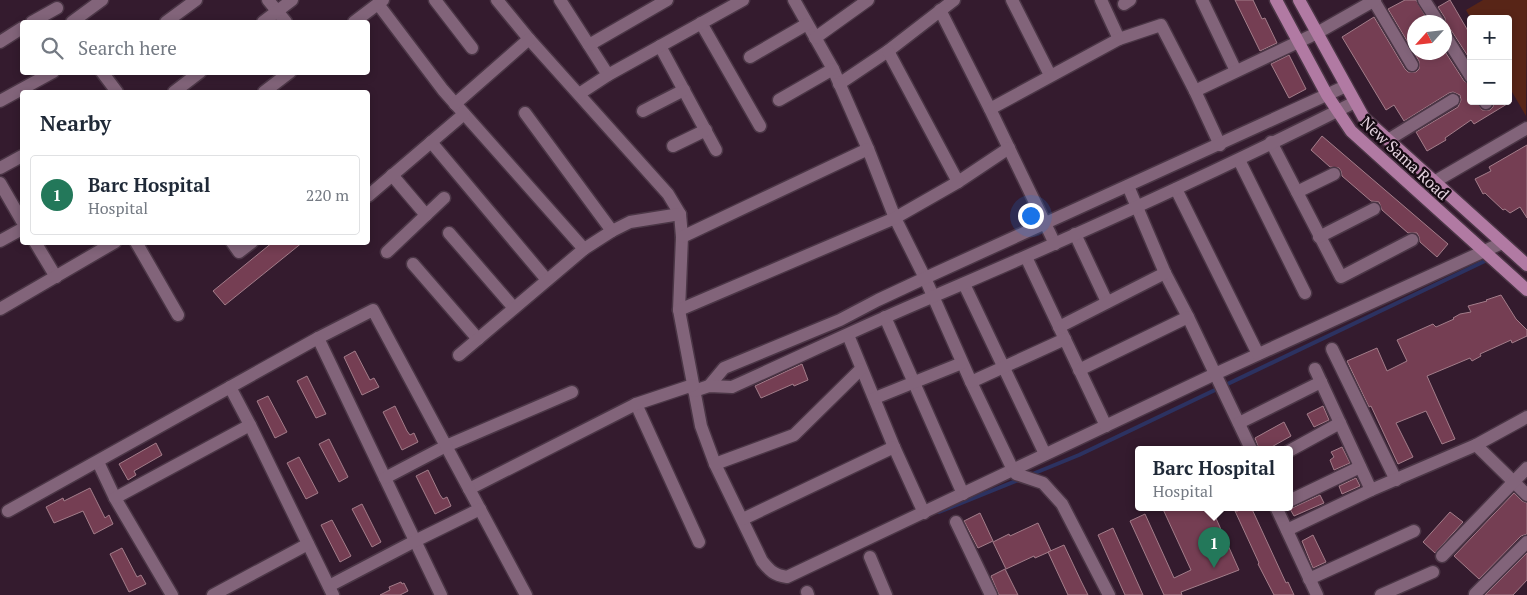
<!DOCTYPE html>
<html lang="en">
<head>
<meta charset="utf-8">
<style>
  :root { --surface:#fff; --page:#f2f2f3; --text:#1f2937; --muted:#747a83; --line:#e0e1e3; --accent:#23785a }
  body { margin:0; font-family:"PT Serif",serif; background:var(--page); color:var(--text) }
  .controls { position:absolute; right:15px; top:15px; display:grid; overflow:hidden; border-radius:5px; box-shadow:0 2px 8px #0003 }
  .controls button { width:45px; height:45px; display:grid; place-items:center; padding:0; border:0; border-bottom:1px solid var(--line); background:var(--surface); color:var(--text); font:25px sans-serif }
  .compass { position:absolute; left:1407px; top:15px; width:45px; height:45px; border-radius:50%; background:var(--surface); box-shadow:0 2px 8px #0003; rotate:243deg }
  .you { position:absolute; left:1030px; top:215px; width:18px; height:18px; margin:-12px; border:4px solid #fff; border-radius:50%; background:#1a73e8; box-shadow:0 0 0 8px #1a73e833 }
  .badge { display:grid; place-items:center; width:32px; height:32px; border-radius:50%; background:var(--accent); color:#fff; font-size:16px; font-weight:700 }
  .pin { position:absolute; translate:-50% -41px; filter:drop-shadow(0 1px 2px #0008) }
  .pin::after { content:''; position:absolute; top:26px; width:18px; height:15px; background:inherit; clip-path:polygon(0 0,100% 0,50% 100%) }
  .popup { position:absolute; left:1135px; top:446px; width:158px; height:65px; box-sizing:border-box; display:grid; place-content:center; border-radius:5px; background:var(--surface); filter:drop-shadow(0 1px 4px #0005); font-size:16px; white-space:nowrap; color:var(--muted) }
  .popup b { font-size:19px; color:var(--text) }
  .popup::after { content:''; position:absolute; left:50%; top:100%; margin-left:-10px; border:10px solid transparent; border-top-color:var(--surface) }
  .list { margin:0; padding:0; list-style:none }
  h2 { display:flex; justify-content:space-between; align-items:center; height:65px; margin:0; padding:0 20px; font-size:21px }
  h2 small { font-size:16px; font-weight:400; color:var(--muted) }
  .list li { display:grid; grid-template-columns:32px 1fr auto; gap:15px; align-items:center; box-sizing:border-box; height:80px; margin:0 10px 10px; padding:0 10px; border:1px solid var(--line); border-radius:5px }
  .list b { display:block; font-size:19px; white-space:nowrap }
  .list p { margin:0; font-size:16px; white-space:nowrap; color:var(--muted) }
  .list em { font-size:16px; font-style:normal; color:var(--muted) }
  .icon { flex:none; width:28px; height:28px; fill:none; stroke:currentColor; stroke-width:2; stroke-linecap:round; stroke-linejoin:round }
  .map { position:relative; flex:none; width:1527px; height:595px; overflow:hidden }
  .search { position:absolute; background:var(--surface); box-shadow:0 2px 8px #0003; left:20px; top:20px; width:350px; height:55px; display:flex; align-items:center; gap:12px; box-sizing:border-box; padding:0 18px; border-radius:5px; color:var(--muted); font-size:19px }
  .panel { position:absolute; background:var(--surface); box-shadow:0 2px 8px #0003; left:20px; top:90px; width:350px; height:155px; border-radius:5px }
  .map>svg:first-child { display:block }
</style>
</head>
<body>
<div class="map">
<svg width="1527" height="595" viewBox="0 0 1527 595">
  <rect width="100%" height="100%" fill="#341b2e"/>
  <polygon fill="#582517" points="1483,0 1527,0 1526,116 1508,85 1508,19 1471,19 1466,10"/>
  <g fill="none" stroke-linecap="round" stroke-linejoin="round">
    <g stroke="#2c3261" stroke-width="4">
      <polyline points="1030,475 1079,455 1487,260 1489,262"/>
      <polyline points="939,512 1021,479"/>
    </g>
  </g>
  <g fill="#753e53" stroke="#a37d8a">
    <polygon points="1235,0 1253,0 1262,19 1265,18 1277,43 1260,51"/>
    <polygon points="1405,0 1416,0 1429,22 1414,22 1414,52 1444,52 1444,50 1464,81 1471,85 1471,101 1477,101 1482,110 1490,110 1493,107 1494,101 1512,101 1474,124 1471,120 1445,138 1446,140 1427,151 1416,132 1458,107 1461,100 1460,95 1453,92 1449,93 1404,121 1394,105 1386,110 1342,37 1374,17 1405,69 1408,72 1416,72 1419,69 1419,61 1388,9"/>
    <polygon points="1450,0 1471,36 1471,61 1451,30 1445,26 1445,18 1438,7"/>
    <polygon points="1289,55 1306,89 1289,98 1271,64"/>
    <polygon points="1322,136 1448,244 1437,257 1420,242 1419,237 1417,233 1408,233 1382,210 1379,202 1371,201 1342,176 1341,171 1339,168 1330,167 1311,150"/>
    <polygon points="1527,145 1527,218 1520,207 1510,213 1505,209 1503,210 1485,193 1483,194 1475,179 1491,171 1489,167"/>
    <polygon points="273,242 303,242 225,305 213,291"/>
    <polygon points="1501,295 1516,319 1527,330 1527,336 1512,343 1511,340 1480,354 1481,356 1472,361 1470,358 1427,376 1455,439 1442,444 1426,411 1396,423 1413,457 1398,464 1371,406 1369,407 1347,361 1377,348 1387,371 1407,361 1397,340 1433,324 1436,327 1454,319 1453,318 1460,314 1471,312 1468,306 1487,301 1486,300"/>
    <polygon points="355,351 370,380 374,378 379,387 362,395 344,357"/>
    <polygon points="802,364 808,380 794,386 793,384 761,398 755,386"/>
    <polygon points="307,376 326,414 316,418 297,381"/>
    <polygon points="268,396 287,432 275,438 257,401"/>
    <polygon points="395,406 407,431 410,435 414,433 418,442 402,450 383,412"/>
    <polygon points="1323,406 1329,420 1314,427 1307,414"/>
    <polygon points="1284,422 1291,436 1268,449 1259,449 1255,438"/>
    <polygon points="329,439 348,477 339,482 319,444"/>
    <polygon points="156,443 162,455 134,471 136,475 128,480 119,464"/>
    <polygon points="1342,447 1350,463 1334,470 1330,460 1334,457 1331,452"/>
    <polygon points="299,457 318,493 306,499 287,463"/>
    <polygon points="428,470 440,495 443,499 447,497 451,506 435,514 416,476"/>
    <polygon points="1356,478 1360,486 1342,494 1339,486"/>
    <polygon points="90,488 105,518 109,515 113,524 94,534 83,511 54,523 46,507 63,498 64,501"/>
    <polygon points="1514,493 1522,501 1527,503 1527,534 1521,536 1479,579 1454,556"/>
    <polygon points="1320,495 1324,503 1294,516 1290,509"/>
    <polygon points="362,504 381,542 372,547 352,509"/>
    <polygon points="1162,507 1211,507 1239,570 1181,592 1182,595 1164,595 1130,521 1145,514 1174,578 1191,570"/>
    <polygon points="1236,507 1251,507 1286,583 1288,582 1294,595 1274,595 1258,564 1259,563 1235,511 1238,511"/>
    <polygon points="1450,512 1463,522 1435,553 1423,542"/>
    <polygon points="980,513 993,541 978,548 964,521"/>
    <polygon points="332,520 351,556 340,562 321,525"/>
    <polygon points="1038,523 1051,551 1035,558 1034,556 1006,569 993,542 1009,534 1010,536"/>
    <polygon points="1113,528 1143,595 1125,595 1098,535"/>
    <polygon points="1313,535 1326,562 1313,568 1302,541"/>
    <polygon points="1064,545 1081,581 1088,595 1068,595 1061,580 1048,552"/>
    <polygon points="122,548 137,577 141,575 146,584 129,592 110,554"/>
    <polygon points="1527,553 1527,580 1513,595 1485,595"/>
    <polygon points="1005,569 1018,595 999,595 991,576"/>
    <polygon points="401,582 402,584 404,583 408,591 400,595 380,595 390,590 389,587"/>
  </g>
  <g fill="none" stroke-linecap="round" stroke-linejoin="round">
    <defs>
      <g id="minor">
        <polyline points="268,0 286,22"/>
        <polyline points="435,0 472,48"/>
        <path d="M497 0 529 39 668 194 680 214 682 237 679 310 701 426 715 464 762 561C770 571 774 575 787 577L1215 374 1502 243"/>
        <polyline points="560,0 608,75"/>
        <polyline points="794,0 833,69 868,149 895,218 925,278 971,382 1013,470 1016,474 1043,483 1062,504 1109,595"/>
        <polyline points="1012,0 1050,75"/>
        <polyline points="1101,0 1119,39"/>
        <polyline points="1202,0 1236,71"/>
        <polyline points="1424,0 1438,22"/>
        <polyline points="1374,1 1412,65"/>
        <polyline points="378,4 443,90 584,249"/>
        <polyline points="1124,4 1130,0"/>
        <polyline points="940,10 990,109 1055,244"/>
        <polyline points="32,22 57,8"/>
        <polyline points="72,22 102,0"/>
        <polyline points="166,22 196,0"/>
        <polyline points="263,22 292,0"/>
        <polyline points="354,22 383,0"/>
        <polyline points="701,23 760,126"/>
        <polyline points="1444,34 1471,77"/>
        <polyline points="815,38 868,0"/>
        <polyline points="0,42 22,28"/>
        <polyline points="589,45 667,0"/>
        <polyline points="660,46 716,150"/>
        <polyline points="750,57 807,24"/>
        <polyline points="102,72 117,92"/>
        <polyline points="839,84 888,51 954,0"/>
        <polyline points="1195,91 1317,33 1375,0"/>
        <polyline points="174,92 200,72"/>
        <polyline points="264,92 290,72"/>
        <polyline points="579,94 608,75 743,0"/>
        <polyline points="779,100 833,69"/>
        <polyline points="0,101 53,72"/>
        <polyline points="1485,101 1486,103"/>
        <polyline points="455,104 529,39"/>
        <polyline points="990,109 1119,39 1161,25 1195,91 1220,145"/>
        <polyline points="643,111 684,90"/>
        <polyline points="525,113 612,231"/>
        <polyline points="1388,140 1453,100"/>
        <polyline points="431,142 547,280"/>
        <polyline points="1271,142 1341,277 1412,240"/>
        <polyline points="673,146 706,130"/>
        <polyline points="1239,160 1305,293"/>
        <polyline points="0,168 22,156"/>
        <polyline points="392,175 426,215"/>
        <polyline points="958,182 1009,148"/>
        <polyline points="1434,182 1527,128"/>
        <polyline points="0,183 22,221"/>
        <polyline points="1128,186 1165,273 1188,317 1251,449"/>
        <polyline points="1176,189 1258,354"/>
        <polyline points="1297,192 1334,174"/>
        <polyline points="368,196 464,114"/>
        <polyline points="449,233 514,308"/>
        <polyline points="1075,234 1107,302"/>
        <polyline points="682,237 868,149"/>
        <polyline points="1319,237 1374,209"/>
        <polyline points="0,241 22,229"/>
        <polyline points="35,242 56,277"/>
        <polyline points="136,242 178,315"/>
        <polyline points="232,242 239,252 252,242"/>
        <polyline points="387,252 444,198"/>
        <polyline points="1026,257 1106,426"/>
        <polyline points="413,264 478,339"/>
        <polyline points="964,284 1045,454"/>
        <polyline points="0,309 115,242"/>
        <polyline points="679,310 895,218 958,182 888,51"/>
        <polyline points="885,317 963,494"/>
        <polyline points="1059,327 1165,273"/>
        <polyline points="848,335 894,447 924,513"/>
        <polyline points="318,338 441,595"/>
        <polyline points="1332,349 1396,480"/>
        <polyline points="459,355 584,249 612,231 630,222 680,214"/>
        <polyline points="1315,369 1371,490"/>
        <polyline points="1079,370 1188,317"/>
        <polyline points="971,382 1065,339"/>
        <polyline points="709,386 724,368 840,320 878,300 925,278 1346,86"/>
        <polyline points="230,387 250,425 333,595"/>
        <path d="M694 391 709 386 732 387C799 357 865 325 932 297 1075 236 1217 172 1355 102"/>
        <polyline points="875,398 962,363"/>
        <polyline points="636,404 699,542"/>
        <polyline points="1239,423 1321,382"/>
        <polyline points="1476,445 1527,495"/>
        <polyline points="1289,451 1340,423"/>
        <polyline points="98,462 115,498 172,595"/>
        <polyline points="715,464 794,435 861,369"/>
        <polyline points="385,478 446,446 572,392"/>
        <polyline points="469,489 636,404 693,385"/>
        <polyline points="115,498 250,425"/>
        <polyline points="1289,501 1360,467"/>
        <polyline points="1276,507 1317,595"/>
        <polyline points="8,511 318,338 373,310 526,595"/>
        <polyline points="743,519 894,447"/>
        <polyline points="956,522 991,595"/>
        <polyline points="1287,530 1371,490 1476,445 1527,417"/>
        <polyline points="1442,556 1527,468"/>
        <polyline points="870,557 886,595"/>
        <polyline points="1309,579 1414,531"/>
        <polyline points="329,586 415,541 480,509"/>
        <polyline points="807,592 808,595"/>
        <polyline points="1475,594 1527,542"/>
        <polyline points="213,595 308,544"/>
        <polyline points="1381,595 1433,572"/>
      </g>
      <g id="major">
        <polyline points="1276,0 1327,95 1351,131 1527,290"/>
        <polyline points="1299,0 1364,118 1527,265"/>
      </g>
    </defs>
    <use href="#minor" stroke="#4b3646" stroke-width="15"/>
    <use href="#major" stroke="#4b3646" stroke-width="15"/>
    <use href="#minor" stroke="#82647a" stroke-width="12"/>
    <use href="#major" stroke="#b17aa3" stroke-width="12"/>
  </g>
  <g text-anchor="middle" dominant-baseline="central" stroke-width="4.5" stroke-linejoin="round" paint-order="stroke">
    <g font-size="16" fill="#e4d3df" stroke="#150a12">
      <text transform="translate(1405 158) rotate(43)">New Sama Road</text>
    </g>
  </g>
</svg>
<div class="controls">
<button>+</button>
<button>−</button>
</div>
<svg class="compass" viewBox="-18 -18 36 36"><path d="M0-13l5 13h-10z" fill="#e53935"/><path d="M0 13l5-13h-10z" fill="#747a83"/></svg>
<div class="you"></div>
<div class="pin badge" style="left:1214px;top:568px">1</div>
<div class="popup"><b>Barc Hospital</b>Hospital</div>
<div class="search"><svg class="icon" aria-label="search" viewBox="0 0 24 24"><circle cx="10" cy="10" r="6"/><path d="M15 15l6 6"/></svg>Search here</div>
<section class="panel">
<h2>Nearby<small></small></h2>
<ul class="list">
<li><span class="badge">1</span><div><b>Barc Hospital</b><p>Hospital</p></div><em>220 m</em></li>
</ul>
</section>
</div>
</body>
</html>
